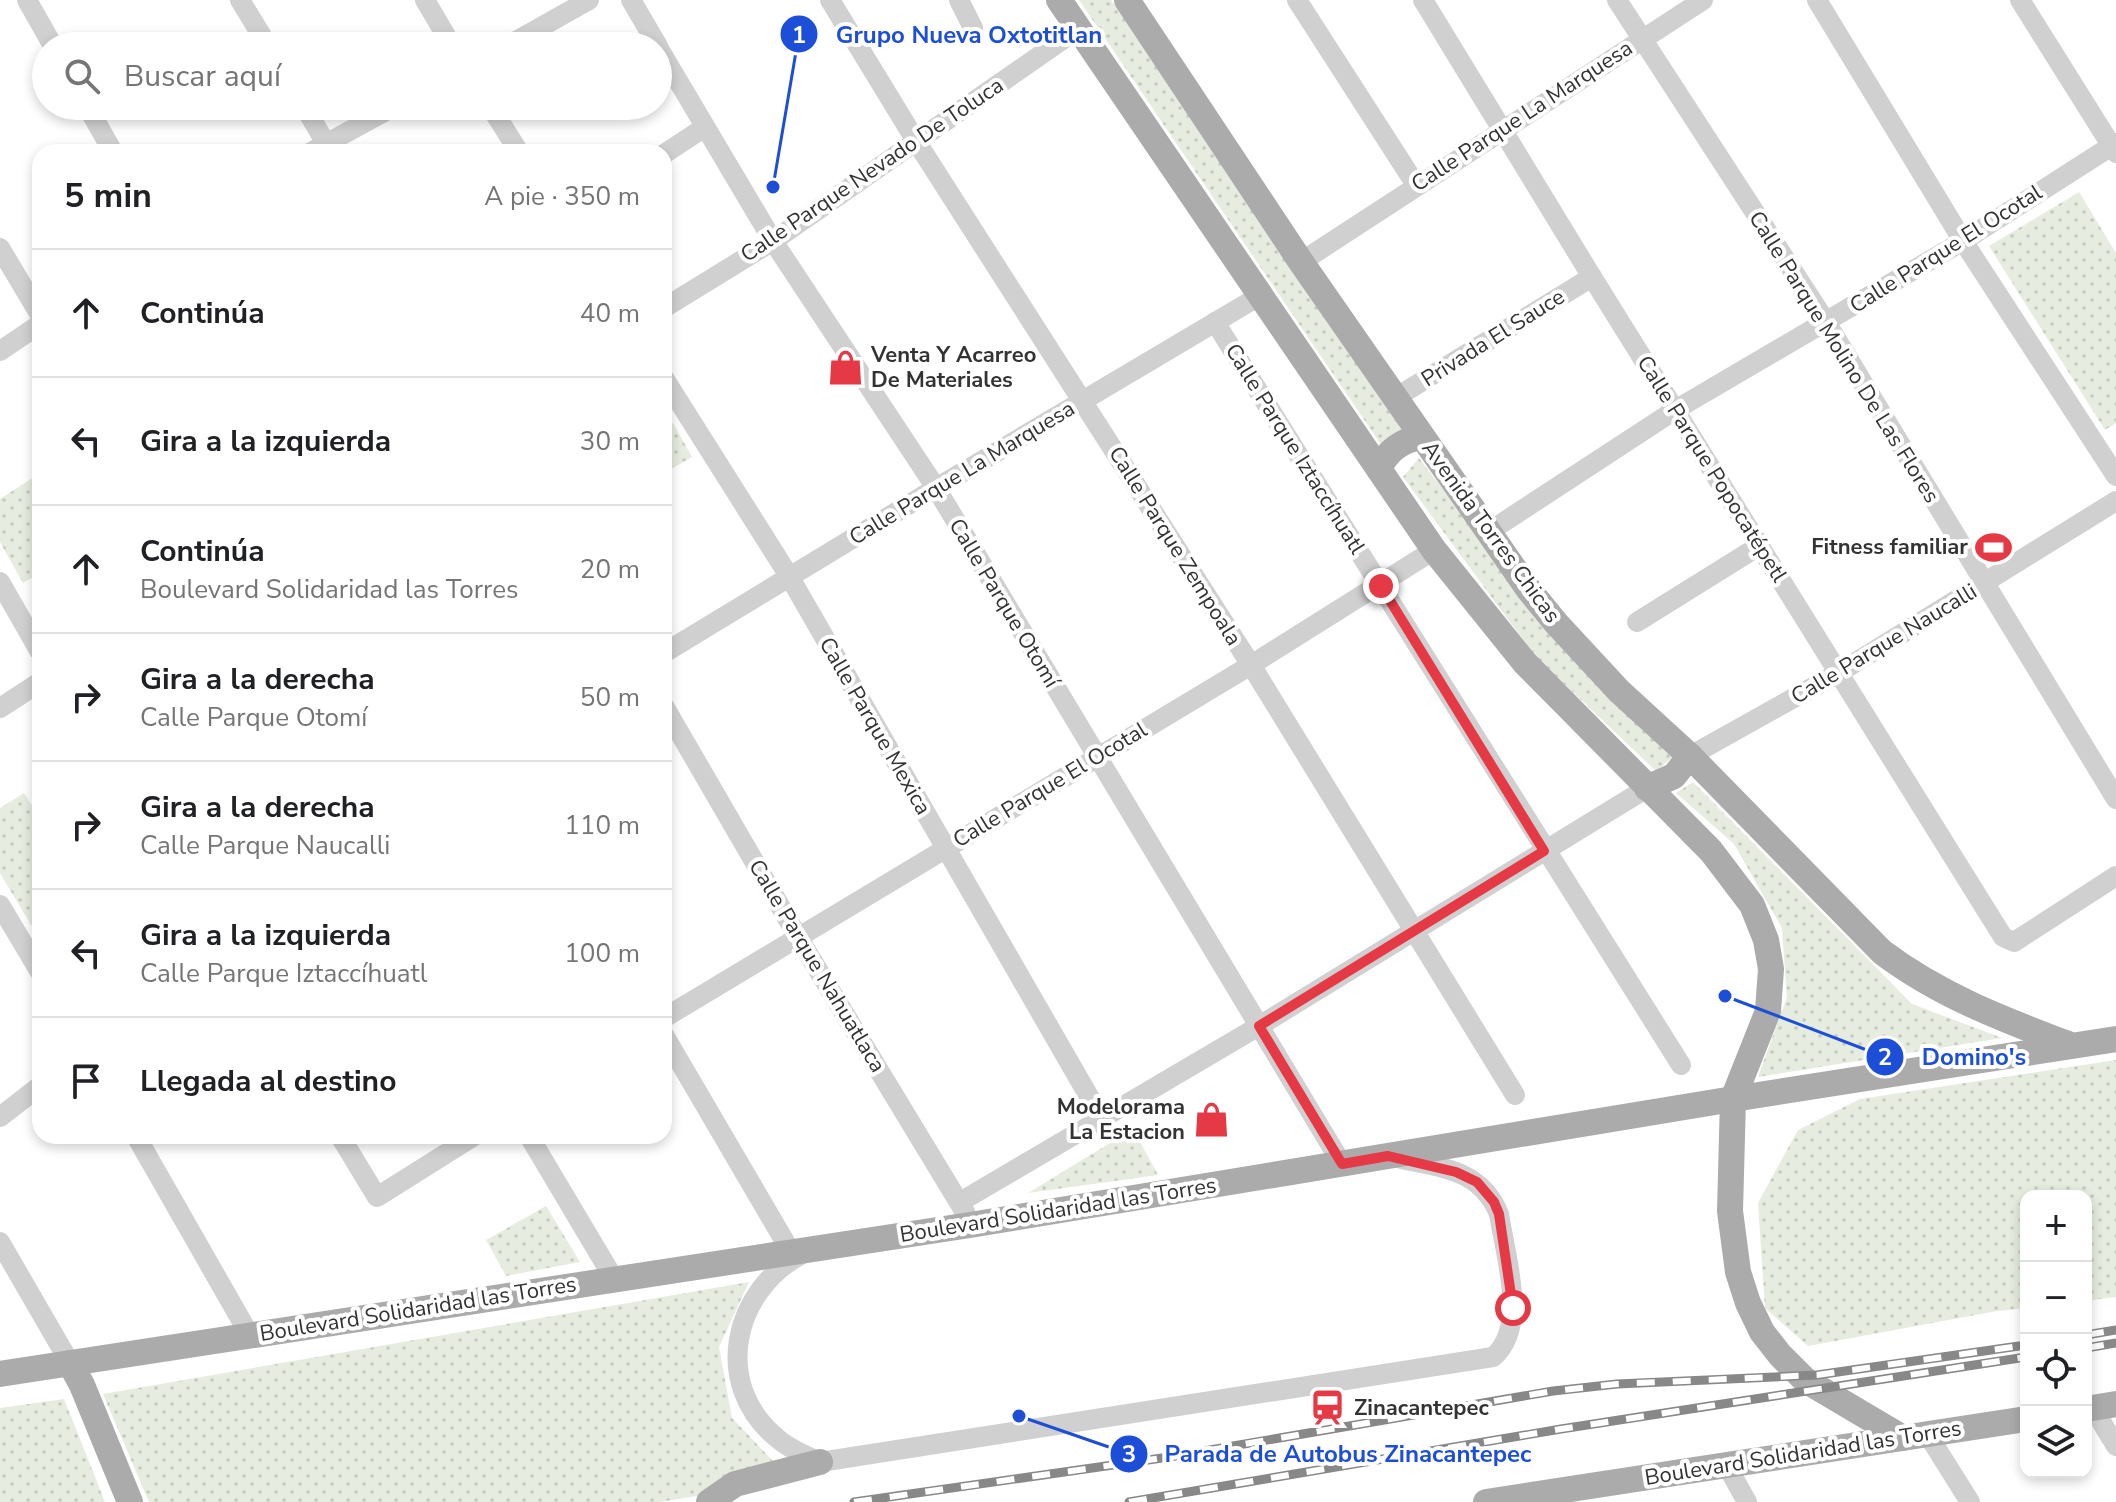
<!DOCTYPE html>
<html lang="es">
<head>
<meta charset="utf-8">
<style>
  :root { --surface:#fff; --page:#f6f6f6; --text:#202124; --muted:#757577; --line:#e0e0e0 }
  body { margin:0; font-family:"Nunito Sans",sans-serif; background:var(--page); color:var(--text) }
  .controls { position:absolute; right:24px; bottom:24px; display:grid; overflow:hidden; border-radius:16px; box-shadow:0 4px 12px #0003 }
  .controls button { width:72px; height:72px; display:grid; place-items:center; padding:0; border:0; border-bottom:2px solid var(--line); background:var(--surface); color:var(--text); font:40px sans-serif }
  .stop { position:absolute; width:24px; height:24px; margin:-18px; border:6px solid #e63946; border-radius:50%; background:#fff }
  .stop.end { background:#e63946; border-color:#fff; box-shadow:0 2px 8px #0008 }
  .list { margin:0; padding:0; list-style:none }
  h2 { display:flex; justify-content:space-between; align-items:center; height:104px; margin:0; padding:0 32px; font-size:34px }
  h2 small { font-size:26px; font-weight:400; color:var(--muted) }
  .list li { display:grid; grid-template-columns:52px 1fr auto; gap:24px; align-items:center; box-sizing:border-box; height:128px; padding:0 32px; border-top:2px solid var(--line) }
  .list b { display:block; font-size:30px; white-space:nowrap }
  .list p { margin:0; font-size:26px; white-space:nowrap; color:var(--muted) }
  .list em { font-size:26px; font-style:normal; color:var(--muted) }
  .icon { flex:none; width:44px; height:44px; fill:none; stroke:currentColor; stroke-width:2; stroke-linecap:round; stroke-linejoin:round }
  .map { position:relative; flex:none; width:2116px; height:1502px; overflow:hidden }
  .search { position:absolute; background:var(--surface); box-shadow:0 4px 12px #0003; left:32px; top:32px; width:640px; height:88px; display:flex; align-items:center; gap:20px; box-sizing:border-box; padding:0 28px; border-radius:44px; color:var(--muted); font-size:30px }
  .panel { position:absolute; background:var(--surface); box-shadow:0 4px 12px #0003; left:32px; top:144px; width:640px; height:1000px; border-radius:24px }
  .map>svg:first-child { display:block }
</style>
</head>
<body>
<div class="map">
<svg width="2116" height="1502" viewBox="0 0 2116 1502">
  <defs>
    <pattern id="grass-dots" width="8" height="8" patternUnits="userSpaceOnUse" patternTransform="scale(2)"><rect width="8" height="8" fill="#e6ecdf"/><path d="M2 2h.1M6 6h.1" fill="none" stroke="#c6cbc0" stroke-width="1.8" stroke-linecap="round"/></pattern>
  </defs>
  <rect width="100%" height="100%" fill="#fff"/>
  <g fill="url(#grass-dots)">
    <polygon points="1079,0 1111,0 1128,23 1402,430 1382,446"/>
    <polygon points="2079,192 2116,253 2116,423 2105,430 1989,246"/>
    <polygon points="673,423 692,457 664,473 664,428"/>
    <polygon points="1419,458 1554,634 1673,757 1656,771 1535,656 1403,477"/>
    <polygon points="40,473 40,573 23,583 0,542 0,499"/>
    <polygon points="1693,782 1912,1004 2002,1038 1758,1077 1787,997 1782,928 1734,844 1676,793"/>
    <polygon points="24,793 40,818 40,920 31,925 0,873 0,808"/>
    <polygon points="2116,1060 2116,1297 2086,1301 2086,1196 2026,1196 2026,1308 1997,1311 1808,1346 1765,1308 1758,1203 1798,1130 1860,1099"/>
    <polygon points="1133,1129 1158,1175 1028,1193"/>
    <polygon points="546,1206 580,1262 506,1276 486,1240"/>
    <polygon points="749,1282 719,1347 732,1418 792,1481 659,1502 149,1502 103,1394"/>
    <polygon points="64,1399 105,1502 0,1502 0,1408"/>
  </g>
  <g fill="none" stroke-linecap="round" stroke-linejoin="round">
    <g stroke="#d0d0d0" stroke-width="20">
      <polyline points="27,0 53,46"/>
      <polyline points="240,0 268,46"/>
      <polyline points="425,0 452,46"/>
      <polyline points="631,0 658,46"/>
      <polyline points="830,0 916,141 1251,665 1515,1095"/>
      <polyline points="959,0 973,28"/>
      <polyline points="1297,0 1416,185"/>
      <polyline points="1423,0 1592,277 2003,937 2014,942 2116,876"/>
      <polyline points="1617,0 1826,322 2116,799"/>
      <polyline points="1817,0 1963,241 2116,476"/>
      <polyline points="2020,0 2116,153"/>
      <polyline points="507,46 589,0"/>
      <polyline points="658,47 773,241 936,488 1342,1164"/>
      <polyline points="87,106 113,152"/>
      <polyline points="304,106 331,152"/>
      <polyline points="490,106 519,152"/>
      <polyline points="311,152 395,106"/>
      <polyline points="664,154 705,127"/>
      <polyline points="0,248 40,315"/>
      <polyline points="1301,262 1703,0"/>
      <polyline points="664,308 773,241 1078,29"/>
      <polyline points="1215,322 1681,1065"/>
      <polyline points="0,351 40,324"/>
      <polyline points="664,378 789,576 1102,1119"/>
      <polyline points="1395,398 1592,277"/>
      <polyline points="1490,531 1675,410 1963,241 2116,143"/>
      <polyline points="0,582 40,652"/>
      <polyline points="1637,622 1759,546"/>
      <polyline points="664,653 936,488 1261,295"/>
      <polyline points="664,706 798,937 966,1214"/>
      <polyline points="0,708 40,682"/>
      <polyline points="1690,756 1840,672 2116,501"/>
      <polyline points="0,905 40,972"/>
      <polyline points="664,1018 1251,665 1434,550"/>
      <polyline points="664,1035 791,1252"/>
      <polyline points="0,1117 40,1086"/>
      <polyline points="136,1136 249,1334"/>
      <polyline points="340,1136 377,1197 474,1136"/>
      <polyline points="529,1136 614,1279"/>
      <polyline points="960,1202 1259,1026 1647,788"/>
      <polyline points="0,1242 70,1363"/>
      <path d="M804 1253C733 1289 711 1384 777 1438 789 1449 805 1455 820 1462L1493 1357C1529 1327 1505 1255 1499 1214 1480 1168 1440 1168 1397 1158"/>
      <polyline points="2093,1408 2116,1446"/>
      <polyline points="1928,1435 1970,1502"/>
      <polyline points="1726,1464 1747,1502"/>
    </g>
    <g stroke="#ababab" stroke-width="26">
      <polyline points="1059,0 1434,550 1525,663 1711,851 1752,905 1766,940 1771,969 1768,1011 1733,1099 1730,1211 1738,1272 1748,1303 1762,1332 1780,1355 1805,1380 1903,1438"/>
      <path d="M1127 0 1301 262 1529 590 1556 623 1619 691 1690 756 1882 952C1939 995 2002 1019 2068 1044"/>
      <path d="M1379 469C1387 451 1402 440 1422 437"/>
      <polyline points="1647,788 1674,776 1690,756"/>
      <polyline points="70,1363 82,1385 130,1502"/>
      <polyline points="0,1374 970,1225 1733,1099 2116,1039"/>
      <polyline points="2086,1409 2116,1404"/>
      <polyline points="709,1502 735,1484 820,1462"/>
      <polyline points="1486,1502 2026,1419"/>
    </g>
    <defs>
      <g id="rail">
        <polyline points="2086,1335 2116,1330"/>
        <polyline points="2086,1348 2116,1343"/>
        <polyline points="854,1502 1169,1457 1553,1391 1617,1384 1817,1375 2026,1345"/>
        <polyline points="1129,1502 1561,1429 2026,1357"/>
      </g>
    </defs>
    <use href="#rail" stroke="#888" stroke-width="9"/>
    <use href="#rail" stroke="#fff" stroke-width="6" stroke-dasharray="18" stroke-linecap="butt"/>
  </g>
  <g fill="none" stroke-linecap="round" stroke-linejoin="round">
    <polyline stroke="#e63946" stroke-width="10" points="1381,586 1544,851 1259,1026 1342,1164 1388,1156 1456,1172 1477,1182 1494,1202 1499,1214 1513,1308"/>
  </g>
  <defs>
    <symbol id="shop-bare" viewBox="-9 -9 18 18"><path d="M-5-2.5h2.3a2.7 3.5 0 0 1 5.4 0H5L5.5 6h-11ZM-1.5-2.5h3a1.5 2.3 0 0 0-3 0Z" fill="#e63946" stroke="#fff" stroke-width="2.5" paint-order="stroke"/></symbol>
    <symbol id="stadium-bare" viewBox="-9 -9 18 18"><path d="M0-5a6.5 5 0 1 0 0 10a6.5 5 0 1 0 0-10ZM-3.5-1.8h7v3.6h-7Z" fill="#e63946" stroke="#fff" stroke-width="2.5" paint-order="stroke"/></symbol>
    <symbol id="station-bare" viewBox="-9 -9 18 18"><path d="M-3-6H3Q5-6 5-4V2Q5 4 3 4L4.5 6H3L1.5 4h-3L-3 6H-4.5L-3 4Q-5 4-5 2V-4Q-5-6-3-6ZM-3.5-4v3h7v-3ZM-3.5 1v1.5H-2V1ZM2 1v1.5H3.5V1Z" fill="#e63946" stroke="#fff" stroke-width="2.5" paint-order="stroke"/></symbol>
  </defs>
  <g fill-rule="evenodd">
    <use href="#shop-bare" x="820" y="342" width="51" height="51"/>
    <use href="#stadium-bare" x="1968" y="522" width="51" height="51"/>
    <use href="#shop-bare" x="1186" y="1094" width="51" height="51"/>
    <use href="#station-bare" x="1302" y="1382" width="51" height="51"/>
  </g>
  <g text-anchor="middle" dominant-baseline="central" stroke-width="8" stroke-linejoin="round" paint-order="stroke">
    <g font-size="22" fill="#333" stroke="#fff">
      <text transform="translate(1522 116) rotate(-33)">Calle Parque La Marquesa</text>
      <text transform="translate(872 170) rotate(-34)">Calle Parque Nevado De Toluca</text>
      <text transform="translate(1946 249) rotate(-32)">Calle Parque El Ocotal</text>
      <text transform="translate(1493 338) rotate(-32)">Privada El Sauce</text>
      <text transform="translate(1844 357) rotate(58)">Calle Parque Molino De Las Flores</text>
      <text transform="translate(1295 449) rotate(58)">Calle Parque Iztaccíhuatl</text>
      <text transform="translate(1712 469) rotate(58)">Calle Parque Popocatépetl</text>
      <text transform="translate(962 473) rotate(-31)">Calle Parque La Marquesa</text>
      <text transform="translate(1491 532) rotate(54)">Avenida Torres Chicas</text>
      <text transform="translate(1175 546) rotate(58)">Calle Parque Zempoala</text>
      <text transform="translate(1004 603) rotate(59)">Calle Parque Otomí</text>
      <text transform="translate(1884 644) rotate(-31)">Calle Parque Naucalli</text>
      <text transform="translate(875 726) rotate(60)">Calle Parque Mexica</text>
      <text transform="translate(1050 785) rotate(-31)">Calle Parque El Ocotal</text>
      <text transform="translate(817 966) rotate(59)">Calle Parque Nahuatlaca</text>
      <text transform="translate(1058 1210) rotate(-9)">Boulevard Solidaridad las Torres</text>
      <text transform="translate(418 1309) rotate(-9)">Boulevard Solidaridad las Torres</text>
      <text transform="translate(1803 1453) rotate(-9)">Boulevard Solidaridad las Torres</text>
    </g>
    <g font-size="22" font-weight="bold" fill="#333" stroke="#fff" text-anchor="start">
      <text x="871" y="355">Venta Y Acarreo<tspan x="871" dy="25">De Materiales</tspan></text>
      <text x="1968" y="547" text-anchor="end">Fitness familiar</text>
      <text x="1185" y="1107" text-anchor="end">Modelorama<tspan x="1185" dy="25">La Estacion</tspan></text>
      <text x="1354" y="1408">Zinacantepec</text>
    </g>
  </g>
  <path fill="none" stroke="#1d4ed8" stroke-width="3" d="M773 187L799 34M1725 996L1885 1057M1019 1416L1129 1454"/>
  <g fill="#1d4ed8" stroke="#fff" stroke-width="3">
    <circle cx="773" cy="187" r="8"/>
    <circle cx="1725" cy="996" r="8"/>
    <circle cx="1019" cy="1416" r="8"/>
    <circle cx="799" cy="34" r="20"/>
    <circle cx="1885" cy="1057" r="20"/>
    <circle cx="1129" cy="1454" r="20"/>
  </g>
  <g font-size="24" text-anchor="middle" font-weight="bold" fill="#fff">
    <text x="799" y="43">1</text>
    <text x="1885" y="1065">2</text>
    <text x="1129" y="1462">3</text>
  </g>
  <g font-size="24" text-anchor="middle" font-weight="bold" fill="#1d4ed8" stroke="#fff" stroke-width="8" stroke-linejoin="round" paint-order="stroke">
    <text x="969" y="43">Grupo Nueva Oxtotitlan</text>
    <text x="1974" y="1065">Domino's</text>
    <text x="1348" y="1462">Parada de Autobus Zinacantepec</text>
  </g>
</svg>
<div class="controls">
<button>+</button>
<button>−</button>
<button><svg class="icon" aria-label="locate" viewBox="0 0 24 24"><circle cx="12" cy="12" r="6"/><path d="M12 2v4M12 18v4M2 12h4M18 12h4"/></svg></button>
<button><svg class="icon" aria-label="layers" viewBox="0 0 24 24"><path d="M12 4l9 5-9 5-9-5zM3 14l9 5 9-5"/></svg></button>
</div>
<div class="stop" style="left:1513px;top:1308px"></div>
<div class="stop end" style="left:1381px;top:586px"></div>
<div class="search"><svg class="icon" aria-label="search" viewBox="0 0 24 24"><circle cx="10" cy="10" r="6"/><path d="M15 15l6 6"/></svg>Buscar aquí</div>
<section class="panel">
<h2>5 min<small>A pie · 350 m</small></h2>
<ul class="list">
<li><svg class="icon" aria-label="ahead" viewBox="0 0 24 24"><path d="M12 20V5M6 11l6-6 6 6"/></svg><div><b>Continúa</b></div><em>40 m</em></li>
<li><svg class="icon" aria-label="left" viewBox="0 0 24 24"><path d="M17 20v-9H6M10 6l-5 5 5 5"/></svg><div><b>Gira a la izquierda</b></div><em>30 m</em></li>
<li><svg class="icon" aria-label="ahead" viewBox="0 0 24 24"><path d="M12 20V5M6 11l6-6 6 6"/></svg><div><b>Continúa</b><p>Boulevard Solidaridad las Torres</p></div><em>20 m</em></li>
<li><svg class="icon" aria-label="right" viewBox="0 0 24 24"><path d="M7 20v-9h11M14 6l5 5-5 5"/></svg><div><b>Gira a la derecha</b><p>Calle Parque Otomí</p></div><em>50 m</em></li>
<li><svg class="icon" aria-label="right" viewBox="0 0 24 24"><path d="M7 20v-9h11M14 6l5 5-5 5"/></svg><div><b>Gira a la derecha</b><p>Calle Parque Naucalli</p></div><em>110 m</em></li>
<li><svg class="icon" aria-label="left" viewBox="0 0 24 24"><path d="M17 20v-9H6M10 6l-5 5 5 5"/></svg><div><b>Gira a la izquierda</b><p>Calle Parque Iztaccíhuatl</p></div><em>100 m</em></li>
<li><svg class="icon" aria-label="arrive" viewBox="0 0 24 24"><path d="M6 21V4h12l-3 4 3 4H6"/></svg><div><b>Llegada al destino</b></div></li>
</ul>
</section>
</div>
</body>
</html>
